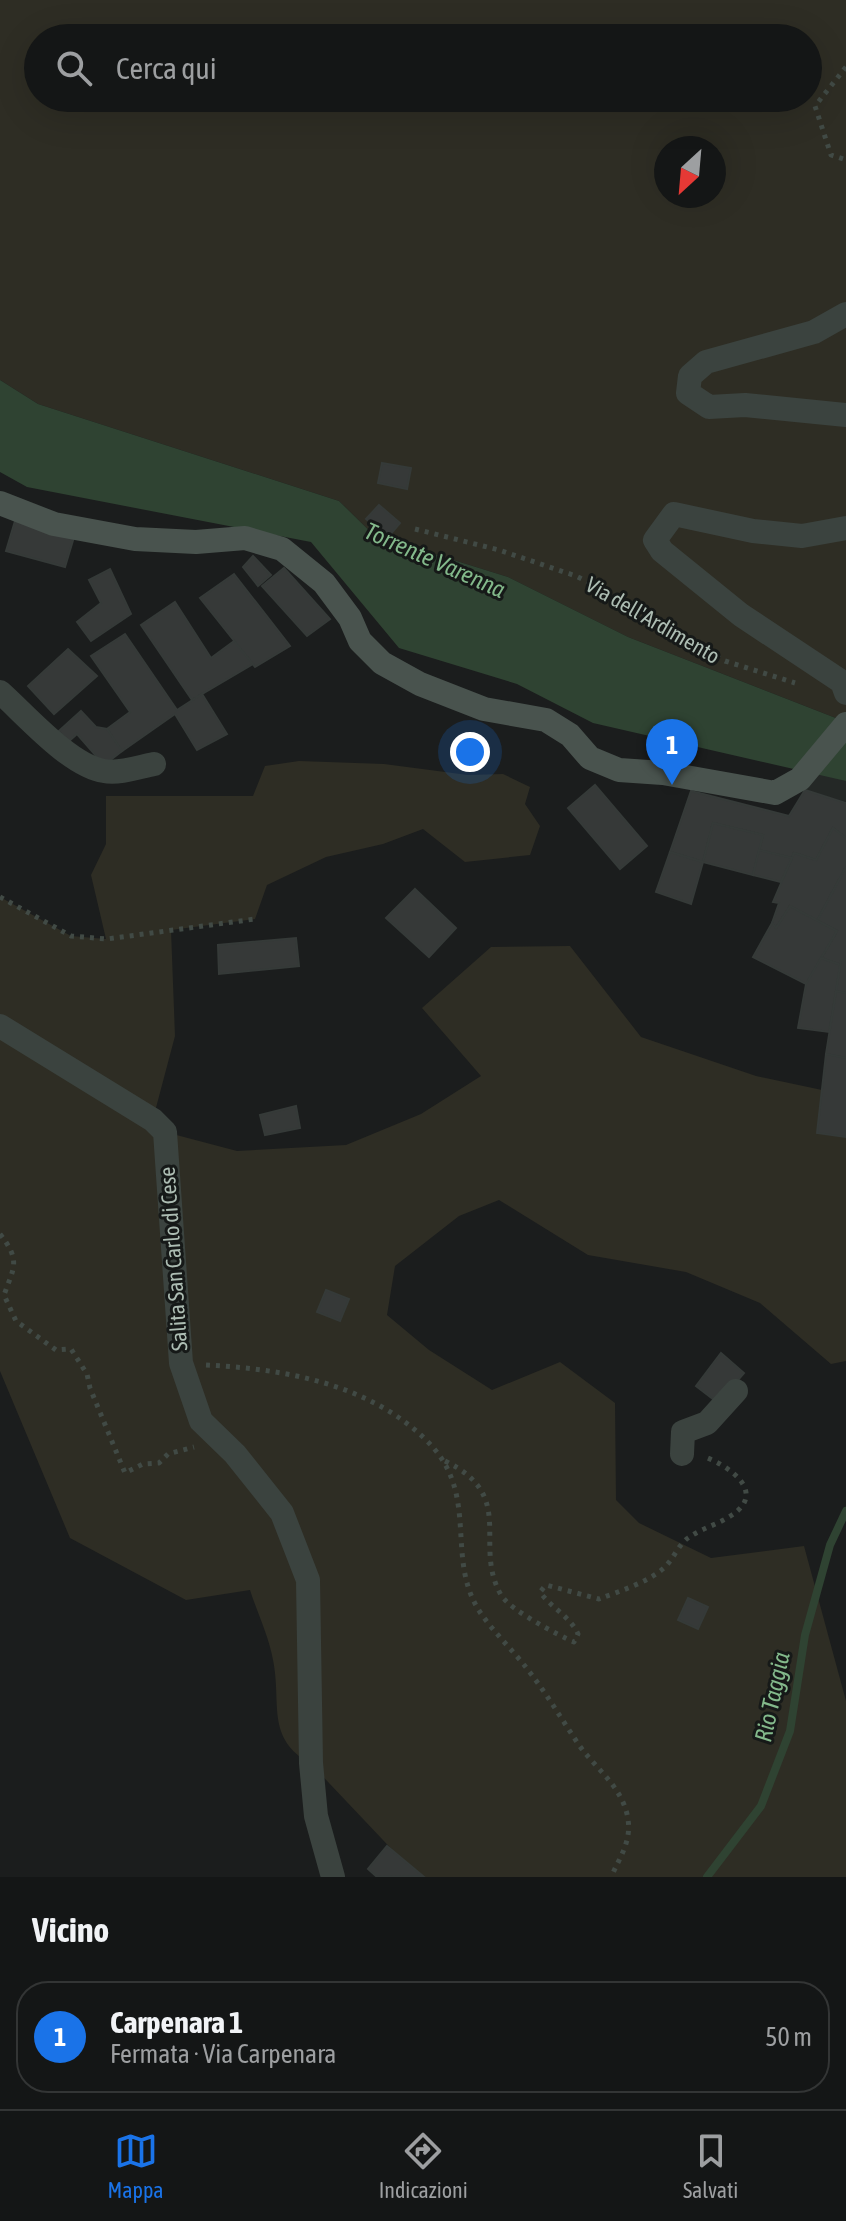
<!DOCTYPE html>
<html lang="it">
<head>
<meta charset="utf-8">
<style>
  :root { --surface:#141616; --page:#212323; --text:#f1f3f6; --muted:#9d9fa1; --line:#333535; --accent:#1a73e8 }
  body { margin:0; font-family:"Asap Condensed",sans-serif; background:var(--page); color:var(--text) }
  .compass { position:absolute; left:654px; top:136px; width:72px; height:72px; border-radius:50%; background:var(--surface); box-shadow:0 8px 32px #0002; rotate:206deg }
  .you { position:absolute; left:470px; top:752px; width:28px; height:28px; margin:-20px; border:6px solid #fff; border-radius:50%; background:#1a73e8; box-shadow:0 0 0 12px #1a73e833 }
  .badge { display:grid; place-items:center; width:52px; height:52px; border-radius:50%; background:var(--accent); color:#fff; font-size:26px; font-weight:700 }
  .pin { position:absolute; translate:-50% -66px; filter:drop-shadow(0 2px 4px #0008) }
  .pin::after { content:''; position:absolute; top:42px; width:28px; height:24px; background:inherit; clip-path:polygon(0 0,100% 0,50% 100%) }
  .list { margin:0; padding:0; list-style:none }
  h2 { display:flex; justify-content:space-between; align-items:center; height:104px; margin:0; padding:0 32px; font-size:34px }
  h2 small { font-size:26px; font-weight:400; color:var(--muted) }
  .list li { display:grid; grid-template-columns:52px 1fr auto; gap:24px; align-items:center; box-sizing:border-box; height:112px; margin:0 16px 16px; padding:0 16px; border:2px solid var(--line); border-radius:32px }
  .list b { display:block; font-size:30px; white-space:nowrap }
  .list p { margin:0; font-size:26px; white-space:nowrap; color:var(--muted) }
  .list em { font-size:26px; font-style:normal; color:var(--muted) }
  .icon { flex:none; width:44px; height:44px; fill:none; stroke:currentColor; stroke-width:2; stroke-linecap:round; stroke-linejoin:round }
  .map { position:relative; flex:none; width:846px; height:1877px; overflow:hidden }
  .search { position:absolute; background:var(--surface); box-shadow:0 8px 32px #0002; left:24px; right:24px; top:24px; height:88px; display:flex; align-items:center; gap:20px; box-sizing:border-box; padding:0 28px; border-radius:44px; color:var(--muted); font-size:30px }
  .sheet { height:232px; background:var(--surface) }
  nav { display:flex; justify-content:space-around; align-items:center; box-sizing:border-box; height:112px; border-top:2px solid var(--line); background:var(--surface); font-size:22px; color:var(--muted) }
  nav a { display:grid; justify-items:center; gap:4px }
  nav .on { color:var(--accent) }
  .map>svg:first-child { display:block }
</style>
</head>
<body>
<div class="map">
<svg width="846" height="1877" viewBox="0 0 846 1877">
  <rect width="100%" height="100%" fill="#1b1d1d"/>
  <polygon fill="#242826" points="816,772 846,781 846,802 805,790"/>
  <g fill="#2e2d24" fill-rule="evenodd">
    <path d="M0 0H846V722L628 637 508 577 418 549 382 543 339 501 38 404 0 380ZM38 38H808V98H38ZM666 148H714V196H666Z"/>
    <path d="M299 761 384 764 468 775 503 774 530 787 525 804 540 826 530 855 465 862 423 829 383 844 326 857 267 885 255 919 171 930 175 1036 153 1119 165 1132 237 1151 346 1145 421 1114 481 1076 422 1008 491 947 570 946 641 1037 756 1076 822 1090 846 1137V1361L831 1364 760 1303 686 1272 588 1255 499 1200 459 1216 395 1266 387 1315 429 1350 492 1390 560 1362 615 1403 616 1500 639 1523 711 1558 804 1546 846 1701V1877H418L311 1764C265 1738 282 1704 273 1660 269 1637 257 1612 250 1590L186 1600 70 1538 0 1371V897L71 936 106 939 91 875 106 844V796H253L265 766Z"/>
  </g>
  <polygon fill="#2f4332" points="0,380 38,404 339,501 382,543 418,549 508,577 628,637 846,722 846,781 593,723 517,684 399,648 311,542 27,487 0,472"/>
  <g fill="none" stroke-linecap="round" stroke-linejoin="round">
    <polyline stroke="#2f4332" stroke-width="8" points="707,1877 761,1806 790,1731 805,1635 830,1545 846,1511"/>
  </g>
  <g fill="#363938" stroke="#353a38" stroke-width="2">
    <polygon points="382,463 411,468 407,489 378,483"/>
    <polygon points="379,505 400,523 388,537 366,519"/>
    <polygon points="15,521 74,537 65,567 6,551"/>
    <polygon points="253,556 271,575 258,586 243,567"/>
    <polygon points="284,568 330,619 307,636 262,586"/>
    <polygon points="110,569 131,614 91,641 77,622 101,603 89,580"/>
    <polygon points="234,574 290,646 255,667 200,598"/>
    <polygon points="175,602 211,658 234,641 253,664 192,700 141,625"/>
    <polygon points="125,634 177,710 202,694 227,734 197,750 175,714 122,751 107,729 130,712 91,656"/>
    <polygon points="68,649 97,676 54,714 28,686"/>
    <polygon points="81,711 96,727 107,729 122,751 104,765 77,734 67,743 59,731"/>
    <polygon points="595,785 647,846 620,869 568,808"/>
    <polygon points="805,790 846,803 846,838 833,828 816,860 794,853 792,858 759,850 763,835 713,823 703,862 670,852 691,791 789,816"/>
    <polygon points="713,823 763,835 753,875 703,862"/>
    <polygon points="833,828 846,838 846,867 817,921 790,906 776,928 772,923 779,903 773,902 794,853 816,860"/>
    <polygon points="759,850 792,858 781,882 753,875"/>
    <polygon points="670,852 703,862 691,904 656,892"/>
    <polygon points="846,867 846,960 841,960 841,965 821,958 837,931 817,921"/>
    <polygon points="415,889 456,928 429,957 386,918"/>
    <polygon points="790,906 837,931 806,984 753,957 772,923 776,928"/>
    <polygon points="296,938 299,966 219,974 218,945"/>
    <polygon points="821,958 841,965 829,1032 798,1028 806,984"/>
    <polygon points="841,960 846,960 846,993 836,991"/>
    <polygon points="836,991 846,993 846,1058 826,1054"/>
    <polygon points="826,1054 846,1058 846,1137 817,1133"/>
    <polygon points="296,1106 300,1128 265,1135 260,1115"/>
    <polygon points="326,1290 349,1299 340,1321 317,1312"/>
    <polygon points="721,1353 744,1373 718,1403 696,1386"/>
    <polygon points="688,1598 708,1607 698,1629 678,1620"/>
    <polygon points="387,1846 423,1876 377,1877 368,1869"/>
  </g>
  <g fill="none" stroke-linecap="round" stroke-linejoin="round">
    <g stroke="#414a45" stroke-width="5" stroke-dasharray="4 6" stroke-linecap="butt">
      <polyline points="846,67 815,106 831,155 846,160"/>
      <polyline points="415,529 499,550 576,576 649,613 679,637 725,661 795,683"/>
      <polyline points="0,897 71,936 107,939 255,919"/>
      <path d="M0 1234C21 1261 14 1267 4 1295L16 1321 56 1350 71 1349 87 1374 90 1388 125 1473 143 1464 159 1463 168 1454 194 1447"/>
      <path d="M206 1365C283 1369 367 1383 425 1439 481 1492 445 1554 478 1609 491 1630 513 1650 528 1670 547 1694 562 1720 579 1745 596 1769 620 1785 627 1814 633 1839 621 1855 611 1877"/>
      <path d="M445 1461C518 1496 472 1544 501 1595 510 1610 558 1635 574 1642L578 1634C570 1616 551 1608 540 1592L546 1585 599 1599C620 1591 649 1582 665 1567 674 1558 679 1544 688 1538 702 1528 719 1524 732 1515 767 1492 729 1466 705 1457"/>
    </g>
    <g stroke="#3b433f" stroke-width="24">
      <polyline points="846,314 814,332 706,362 690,376 688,393 709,407 745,405 846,415"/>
      <polyline points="846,528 802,536 753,531 674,514 655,540 662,551 741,615 842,682 846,693"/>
      <path d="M0 692C26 715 70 766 104 771 119 774 139 767 154 764"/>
      <polyline points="0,1026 153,1120 165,1132 181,1363 201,1421 235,1454 282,1513 308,1580 311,1763 316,1816 333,1877"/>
      <polyline points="682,1454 683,1432 707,1423 736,1391"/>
    </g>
    <polyline stroke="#49534e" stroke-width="24" points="0,503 54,524 135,539 196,542 245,538 282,549 324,583 350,618 360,641 382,663 420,684 484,709 546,720 570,735 590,758 619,770 663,773 775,793 800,779 846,724"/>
  </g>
  <g text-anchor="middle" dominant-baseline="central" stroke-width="6" stroke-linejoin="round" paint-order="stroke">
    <g font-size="22" fill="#adbdb3" stroke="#161918">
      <text transform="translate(653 620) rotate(30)">Via dell'Ardimento</text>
      <text transform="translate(173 1259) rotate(-94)">Salita San Carlo di Cese</text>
    </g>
    <g font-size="24" font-style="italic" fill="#83b98b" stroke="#161918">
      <text transform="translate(435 560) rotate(24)">Torrente Varenna</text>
      <text transform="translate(772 1697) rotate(-78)">Rio Taggia</text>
    </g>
  </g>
</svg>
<svg class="compass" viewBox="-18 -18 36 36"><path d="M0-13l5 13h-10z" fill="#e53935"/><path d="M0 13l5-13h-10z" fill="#9d9fa1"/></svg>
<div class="you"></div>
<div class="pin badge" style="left:672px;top:785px">1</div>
<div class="search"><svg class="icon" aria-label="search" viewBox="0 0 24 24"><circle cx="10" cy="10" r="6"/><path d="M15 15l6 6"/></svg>Cerca qui</div>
</div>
<section class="sheet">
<h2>Vicino<small></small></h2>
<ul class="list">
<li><span class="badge">1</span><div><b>Carpenara 1</b><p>Fermata · Via Carpenara</p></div><em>50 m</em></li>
</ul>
</section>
<nav>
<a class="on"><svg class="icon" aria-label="map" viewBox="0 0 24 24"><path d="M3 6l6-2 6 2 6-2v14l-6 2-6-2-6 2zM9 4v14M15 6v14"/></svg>Mappa</a>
<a><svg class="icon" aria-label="directions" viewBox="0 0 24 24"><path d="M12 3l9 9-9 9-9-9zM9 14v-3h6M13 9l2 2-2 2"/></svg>Indicazioni</a>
<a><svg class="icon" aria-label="saved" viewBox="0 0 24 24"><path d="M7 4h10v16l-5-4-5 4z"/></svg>Salvati</a>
</nav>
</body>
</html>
